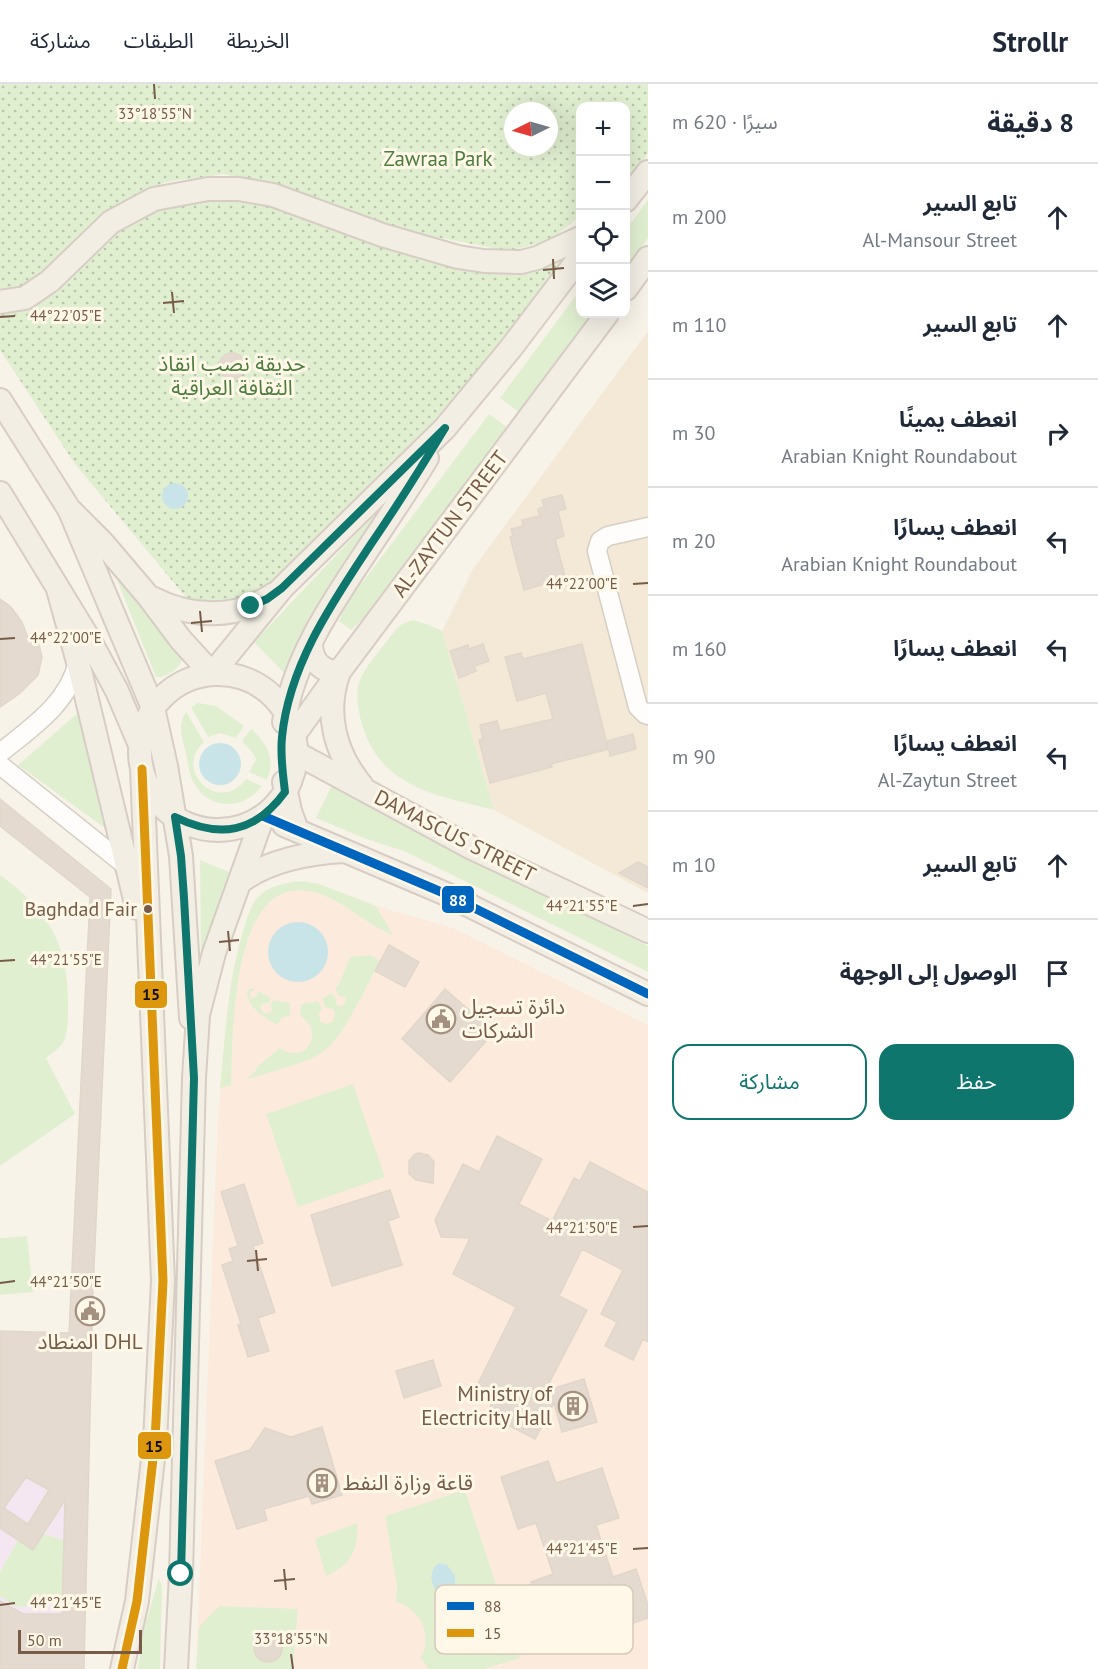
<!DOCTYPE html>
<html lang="ar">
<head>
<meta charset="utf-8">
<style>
	body { margin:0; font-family:"PT Sans","Noto Sans Arabic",sans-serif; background:#f6f6f7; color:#1f2937; direction:rtl }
	.controls { position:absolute; right:18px; top:18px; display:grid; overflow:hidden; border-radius:12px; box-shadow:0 6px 24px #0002 }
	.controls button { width:54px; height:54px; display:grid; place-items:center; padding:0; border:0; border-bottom:2px solid #e0e1e3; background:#fff; color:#1f2937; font:30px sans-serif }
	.compass { position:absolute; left:504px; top:18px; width:54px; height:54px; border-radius:50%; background:#fff; box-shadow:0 6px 24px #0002; rotate:265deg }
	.scale { position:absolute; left:18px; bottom:15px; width:124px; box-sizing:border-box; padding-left:6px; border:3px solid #775b47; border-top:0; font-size:16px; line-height:21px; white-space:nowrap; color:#775b47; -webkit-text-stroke:4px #fff8e9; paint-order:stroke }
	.stop { position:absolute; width:18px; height:18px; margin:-14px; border:4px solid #0f766e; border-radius:50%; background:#fff }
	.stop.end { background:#0f766e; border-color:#fff; box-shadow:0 2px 6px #0008 }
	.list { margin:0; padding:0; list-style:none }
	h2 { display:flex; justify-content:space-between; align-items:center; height:78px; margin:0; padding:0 24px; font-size:26px }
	h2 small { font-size:20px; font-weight:400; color:#747a83 }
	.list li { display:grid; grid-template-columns:39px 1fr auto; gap:18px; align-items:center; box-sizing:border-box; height:108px; padding:0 24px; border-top:2px solid #e0e1e3 }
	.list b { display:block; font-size:22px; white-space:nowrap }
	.list p { margin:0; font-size:20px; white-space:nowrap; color:#747a83 }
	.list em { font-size:20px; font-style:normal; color:#747a83 }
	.actions { display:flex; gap:12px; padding:18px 24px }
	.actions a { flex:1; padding:14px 0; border:2px solid #0f766e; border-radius:18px; text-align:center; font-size:21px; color:#0f766e }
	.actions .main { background:#0f766e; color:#fff }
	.icon { flex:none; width:33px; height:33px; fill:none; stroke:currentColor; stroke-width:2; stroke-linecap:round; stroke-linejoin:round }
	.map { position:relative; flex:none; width:648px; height:1585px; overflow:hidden; direction:ltr }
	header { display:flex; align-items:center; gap:36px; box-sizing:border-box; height:84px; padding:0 30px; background:#fff; border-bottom:2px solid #e0e1e3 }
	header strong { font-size:28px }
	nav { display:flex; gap:33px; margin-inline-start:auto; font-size:21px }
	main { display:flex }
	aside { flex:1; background:#fff }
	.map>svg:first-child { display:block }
	.residential { fill:#f4e9d7 }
	.commercial { fill:#fcebdd }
	.education { fill:#f5e7f2 }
	.green { fill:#e1efd1 }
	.park { fill:url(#park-dots); fill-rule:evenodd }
	.water { fill:#c9e4e8 }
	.building { fill:#e4dacf; stroke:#e1d6ca; stroke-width:1.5; fill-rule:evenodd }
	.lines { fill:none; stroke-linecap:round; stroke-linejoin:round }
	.minor-casing { stroke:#d6cfc5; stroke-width:21 }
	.major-casing { stroke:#d7cdc4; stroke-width:26 }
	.minor { stroke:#fefdfc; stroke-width:18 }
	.major { stroke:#f2eee4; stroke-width:22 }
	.bus-1-casing { stroke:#fff8e9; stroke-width:14 }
	.bus-2-casing { stroke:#fff8e9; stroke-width:14 }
	.bus-1 { stroke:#0065bd; stroke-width:9 }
	.bus-2 { stroke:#dd970e; stroke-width:9 }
	.route { stroke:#0f766e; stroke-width:8 }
	.ticks { fill:none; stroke:#775b47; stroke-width:2 }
	.bus-dot { fill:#775b47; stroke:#fff8e9; stroke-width:2 }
	.labels { text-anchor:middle; stroke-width:6; stroke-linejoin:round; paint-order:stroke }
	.bus-label { font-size:20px; fill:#775b47; stroke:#fff8e9; text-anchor:end }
	.park-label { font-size:21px; fill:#4c7d3e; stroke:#fff8e9 }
	.street-label { font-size:21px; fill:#775b47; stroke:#fff8e9 }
	.poi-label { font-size:21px; fill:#775b47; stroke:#fff8e9; text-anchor:start }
	.key { fill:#fff8e9; stroke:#d6c9b8; stroke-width:1.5 }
	.key-label { font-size:16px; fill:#775b47 }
	.ticks-label { font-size:15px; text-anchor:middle; fill:#775b47; stroke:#fff8e9; stroke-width:6; stroke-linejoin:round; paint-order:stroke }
	.line-badge { stroke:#fff8e9; stroke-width:2 }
	.badge-label { font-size:16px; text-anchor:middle; font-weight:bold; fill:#fff }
	.pale-badge-label { font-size:16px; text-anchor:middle; font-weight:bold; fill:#111 }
</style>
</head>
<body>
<header>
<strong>Strollr</strong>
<nav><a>الخريطة</a><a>الطبقات</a><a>مشاركة</a></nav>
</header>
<main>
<aside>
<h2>8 دقيقة<small>سيرًا · 620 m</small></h2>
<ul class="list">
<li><svg class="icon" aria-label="ahead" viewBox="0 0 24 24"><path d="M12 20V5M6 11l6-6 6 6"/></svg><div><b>تابع السير</b><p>Al-Mansour Street</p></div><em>200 m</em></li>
<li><svg class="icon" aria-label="ahead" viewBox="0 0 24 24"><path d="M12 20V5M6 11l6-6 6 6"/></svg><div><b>تابع السير</b></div><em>110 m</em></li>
<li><svg class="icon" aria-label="right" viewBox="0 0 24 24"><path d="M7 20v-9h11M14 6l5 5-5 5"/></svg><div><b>انعطف يمينًا</b><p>Arabian Knight Roundabout</p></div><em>30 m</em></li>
<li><svg class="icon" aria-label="left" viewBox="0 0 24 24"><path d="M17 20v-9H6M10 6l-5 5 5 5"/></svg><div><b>انعطف يسارًا</b><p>Arabian Knight Roundabout</p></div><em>20 m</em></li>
<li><svg class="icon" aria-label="left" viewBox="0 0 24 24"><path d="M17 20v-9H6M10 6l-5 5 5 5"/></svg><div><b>انعطف يسارًا</b></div><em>160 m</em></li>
<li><svg class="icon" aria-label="left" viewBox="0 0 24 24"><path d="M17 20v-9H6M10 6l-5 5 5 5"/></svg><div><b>انعطف يسارًا</b><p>Al-Zaytun Street</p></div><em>90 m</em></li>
<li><svg class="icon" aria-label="ahead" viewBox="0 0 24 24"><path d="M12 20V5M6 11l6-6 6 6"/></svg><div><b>تابع السير</b></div><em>10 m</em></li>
<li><svg class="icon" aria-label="arrive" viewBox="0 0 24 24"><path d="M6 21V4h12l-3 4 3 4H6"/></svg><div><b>الوصول إلى الوجهة</b></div></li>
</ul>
<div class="actions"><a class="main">حفظ</a><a>مشاركة</a></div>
</aside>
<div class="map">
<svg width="648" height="1585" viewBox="0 0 648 1585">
	<defs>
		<pattern id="park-dots" width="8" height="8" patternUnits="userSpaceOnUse" patternTransform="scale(1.5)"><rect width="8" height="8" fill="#e1efd1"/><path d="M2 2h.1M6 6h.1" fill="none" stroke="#bbc5ab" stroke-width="1.8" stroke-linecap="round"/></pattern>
	</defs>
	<rect width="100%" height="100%" fill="#f8f3e8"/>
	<path class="residential" d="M 648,247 L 648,809 L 494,726 L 442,547 L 473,485 Z"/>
	<path class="commercial" d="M 300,797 L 319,800 L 376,822 L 453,844 L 648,941 L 648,1585 L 196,1585 L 218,1032 L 231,898 L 238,864 L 247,835 L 255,816 L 266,807 L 280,801 Z"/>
	<path class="education" d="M 0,1377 L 65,1415 L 60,1585 L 0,1585 Z"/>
	<path class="green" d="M 648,116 L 648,154 L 626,184 L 626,146 Z
		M 580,206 L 580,230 L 592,230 L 519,328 L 500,314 Z
		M 489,330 L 508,344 L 369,529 L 351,546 L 339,537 L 347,519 Z
		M 376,429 L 381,432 L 352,470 L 323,514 L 313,531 L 287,592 L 254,558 Z
		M 115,491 L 182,575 C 180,585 166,594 156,593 Z
		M 413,536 L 429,541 L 442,547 L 494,726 C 436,711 379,704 361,637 C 358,625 355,608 360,596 C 366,581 387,558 397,544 L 402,540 Z
		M 198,619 L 216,622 L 244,642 L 236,654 L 220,649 L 208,653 L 191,623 Z
		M 79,628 L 105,744 L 18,681 Z
		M 186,628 L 204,658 C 172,687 220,731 246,695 L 262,702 C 245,725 210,727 195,701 C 189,692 188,679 186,669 C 182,654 177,641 186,628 Z
		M 251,645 C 267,659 276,675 267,696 L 249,688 L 256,676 C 254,667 247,664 242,657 Z
		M 333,699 L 397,738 L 648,862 L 648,888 L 404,767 L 369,756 L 316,734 Z
		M 200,776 L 229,788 L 201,875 L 201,874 Z
		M 0,791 C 49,826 69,862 68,923 C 68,933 68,950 63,959 C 59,965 50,970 46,974 L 75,1030 L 0,1082 Z
		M 300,797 L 319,800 L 376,822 L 393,851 C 364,840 343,815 313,808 C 230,787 233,952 231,1001 L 220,1004 C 225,951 228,898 243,848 C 246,838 249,826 255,817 C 264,803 284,799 300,797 Z
		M 371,871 L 380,877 C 367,900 345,952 324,967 C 307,980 268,988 246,996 L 256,986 L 258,982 L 280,964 C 304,982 327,949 300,932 L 301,920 L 318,917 L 322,925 L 319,929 L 320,937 L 327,940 L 332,938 L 335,930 L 333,925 L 325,923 L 322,915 L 331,909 L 336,914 L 336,920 L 339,922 L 345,920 L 345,913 L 339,912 L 335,905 L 340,898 L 350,873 Z
		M 252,904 L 255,906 L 250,908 L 250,914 L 256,913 L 258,907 L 271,914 L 269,919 L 262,920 L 260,923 L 264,930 L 272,928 L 271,920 L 273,916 L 290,919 L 290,931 L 282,934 L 277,941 C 264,933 247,924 247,907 Z
		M 353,1000 L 385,1093 L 298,1123 L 266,1030 Z
		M 27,1152 L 33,1208 L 0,1211 L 0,1154 Z
		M 465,1406 L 520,1574 L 484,1585 L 429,1585 L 420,1574 C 434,1552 420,1524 396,1518 L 397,1502 L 385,1432 Z
		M 357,1439 C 360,1465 350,1482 326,1492 L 315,1455 Z
		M 43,1450 L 64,1456 L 62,1513 L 21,1523 L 14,1522 L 0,1512 L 0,1488 L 18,1456 Z
		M 159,1494 L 162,1503 L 160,1585 L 138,1585 L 143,1548 Z
		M 219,1522 L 298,1525 L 293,1585 L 196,1585 L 199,1543 Z"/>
	<path class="park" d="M 0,0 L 648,0 L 648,69 L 626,100 L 626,22 L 580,22 L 580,132 L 558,150 L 540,159 L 509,167 L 420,150 L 276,104 L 224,90 L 166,98 L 121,119 L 26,205 L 0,207 ZM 513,27 L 549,27 L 549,63 L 513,63 Z
		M 210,114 L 257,116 L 422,171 L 572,169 L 565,183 L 454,316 L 372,405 L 259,509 L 235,520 L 189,517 L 75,380 L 0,266 L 0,226 L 37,220 L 57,209 L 65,197 L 127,141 L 162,125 Z"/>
	<path class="water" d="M162 412a13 13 0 1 1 26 0a13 13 0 1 1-26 0Z
		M199 680a21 21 0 1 1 42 0a21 21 0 1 1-42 0Z
		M268 868a30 30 0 1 1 60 0a30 30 0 1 1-60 0Z
		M 439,1479 L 447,1481 L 455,1491 L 455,1506 L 449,1513 L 438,1509 C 430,1500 428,1487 439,1479 Z"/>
	<path class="building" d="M219 282a13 13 0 1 1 26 0a13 13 0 1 1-26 0Z
		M 562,411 L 566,425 L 558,427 L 564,452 L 555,455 L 565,492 L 545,497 L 545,500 L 524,506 L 510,453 L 513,452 L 511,445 L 523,442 L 522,436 L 540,432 L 538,425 L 544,423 L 542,416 Z
		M 0,515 L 11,523 L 22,538 L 28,554 L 34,552 L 38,557 L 42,573 L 38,591 L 19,610 L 0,623 Z
		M 483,560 L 489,577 L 474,582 L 476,587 L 459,594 L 450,567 L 468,561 L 469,565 Z
		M 582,560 L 608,664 L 607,657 L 633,650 L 636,665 L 610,672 L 609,665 L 551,680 L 552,683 L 490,699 L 479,656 L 483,655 L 480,641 L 497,637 L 500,647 L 553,635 L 546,609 L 517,617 L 505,573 L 521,569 L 523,575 Z
		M 0,715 L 111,805 L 93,1205 L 84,1585 L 0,1585 L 0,1517 L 23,1530 L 62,1530 L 65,1416 L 33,1466 L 0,1444 L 0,1247 L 69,1249 L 90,813 L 0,742 ZM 26,1393 L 49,1406 L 28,1440 L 4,1424 Z
		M 638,778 L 648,783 L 648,804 L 619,789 Z
		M 389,861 L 419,878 L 405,903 L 375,887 Z
		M 445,905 L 494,948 L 450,998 L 402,955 Z
		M 497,1052 L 542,1075 L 519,1120 L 552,1137 L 574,1094 L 580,1097 L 590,1078 L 648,1108 L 648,1258 L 643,1255 L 633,1276 L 605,1262 L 617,1238 L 601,1230 L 623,1186 L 582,1165 L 559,1212 L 587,1226 L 545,1307 L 584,1295 L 597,1338 L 562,1348 L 554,1319 L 535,1355 L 486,1330 L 495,1313 L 476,1304 L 516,1223 L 453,1190 L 470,1154 L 441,1153 L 435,1136 L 463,1080 L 479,1088 Z
		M 419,1069 L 428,1071 L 434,1078 L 433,1099 L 416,1096 L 409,1090 L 409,1077 L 415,1070 Z
		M 244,1100 L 263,1159 L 253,1162 L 275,1228 L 258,1234 L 269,1267 L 248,1273 L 238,1241 L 241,1240 L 222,1181 L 233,1177 L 229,1165 L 238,1162 L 221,1108 Z
		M 390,1106 L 399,1133 L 388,1137 L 402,1181 L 332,1202 L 311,1131 Z
		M 433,1276 L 441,1302 L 404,1314 L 396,1287 Z
		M 322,1343 L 342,1411 L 312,1420 L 309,1412 L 264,1425 L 267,1436 L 237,1445 L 215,1377 L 250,1366 L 265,1344 L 291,1353 Z
		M 548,1377 L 556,1399 L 602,1384 L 619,1434 L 596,1441 L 613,1493 L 636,1485 L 648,1521 L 648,1534 L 597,1551 L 591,1533 L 547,1547 L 531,1498 L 553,1490 L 536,1439 L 518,1445 L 501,1393 Z
		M254 1564a14 14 0 1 1 28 0a14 14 0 1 1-28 0Z"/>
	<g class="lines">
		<g class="minor-casing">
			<path id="minor" d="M 648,443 L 608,452 L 600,457 L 597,467 L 638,623 L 645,630 L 648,631
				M 0,669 C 32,643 68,620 78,578
				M 0,681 L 129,784"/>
		</g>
		<g class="major-casing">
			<path id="major" d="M 626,116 L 648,88
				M 626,205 L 648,174
				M 0,218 L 25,214 L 50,197 L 111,138 L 154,115 L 208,105 L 239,105 L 273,111 L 382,151 L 458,173 L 484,177 L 521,178 L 537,174 L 580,154
				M 0,316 L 69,425 L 103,459 L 148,512 L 181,556 L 212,590
				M 0,409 L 89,555 L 117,607 L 140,661
				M 69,425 L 153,624 L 166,682 L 181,772 L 191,934
				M 58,505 L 78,578 L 137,824
				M 152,514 C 191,534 236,536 274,510
				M 311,559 C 311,577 321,588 339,588 C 324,629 335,669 362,702
				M 212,590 L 282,504 L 445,344 L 511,264 L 580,173
				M140 668a78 78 0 1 1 156 0a78 78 0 1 1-156 0Z
				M 284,638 C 294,573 334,516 370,462 C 389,433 409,404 427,374
				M 294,651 L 339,588 L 607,230
				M 296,669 L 472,764 L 648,847
				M 284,698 L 290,727 L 297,746
				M 284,741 L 446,810 L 648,910
				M 240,798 C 269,776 309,769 344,767
				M 122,1585 L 137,1517 L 155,1357 L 163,1197 L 142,685
				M 176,1585 L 181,1490 L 194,994 L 198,931 L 214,869 L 263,732"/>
		</g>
		<use href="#minor" class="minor"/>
		<use href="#major" class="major"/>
		<g class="bus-1-casing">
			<path id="bus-1" d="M 263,732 L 446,810 L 648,910"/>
		</g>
		<g class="bus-2-casing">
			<path id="bus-2" d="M 122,1585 L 137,1517 L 155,1357 L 163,1197 L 142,685"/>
		</g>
		<use href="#bus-1" class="bus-1"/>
		<use href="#bus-2" class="bus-2"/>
	</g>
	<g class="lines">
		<path class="route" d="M 181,1490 L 194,994 L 184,814 L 181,772 L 175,733 C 220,755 255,749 285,708 C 283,690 280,672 282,653 C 289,581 332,519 371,460 C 397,422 421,384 445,344 L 282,504 L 267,515 L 251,522"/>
	</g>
	<path class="ticks" d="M 154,0 L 155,15M 553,175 L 554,195M 543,186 L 564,184M 172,208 L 174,229M 163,219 L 184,217M 0,233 L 15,232M 633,500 L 648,499M 200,527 L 202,548M 191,539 L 212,537M 0,555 L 15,554M 633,822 L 648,820M 228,847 L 230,867M 219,858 L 239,856M 0,877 L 15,876M 633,1143 L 648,1142M 256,1166 L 258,1187M 247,1177 L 267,1175M 0,1199 L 15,1197M 633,1465 L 648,1464M 284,1485 L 286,1506M 274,1497 L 295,1495M 0,1521 L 15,1519M 291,1570 L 293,1585"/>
	<defs>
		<g id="civic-ring" transform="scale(1.5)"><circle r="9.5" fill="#fff8e9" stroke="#a4907f" stroke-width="1.5"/><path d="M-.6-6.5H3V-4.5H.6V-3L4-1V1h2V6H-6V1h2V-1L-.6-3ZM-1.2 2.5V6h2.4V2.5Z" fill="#a4907f"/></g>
		<g id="building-ring" transform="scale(1.5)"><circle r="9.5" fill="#fff8e9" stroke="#a4907f" stroke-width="1.5"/><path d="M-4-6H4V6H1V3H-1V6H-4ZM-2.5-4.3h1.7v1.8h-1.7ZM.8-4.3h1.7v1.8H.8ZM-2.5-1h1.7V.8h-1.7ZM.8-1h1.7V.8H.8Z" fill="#a4907f"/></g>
	</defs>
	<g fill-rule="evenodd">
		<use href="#civic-ring" x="441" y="935"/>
		<use href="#civic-ring" x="90" y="1227"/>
		<use href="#building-ring" x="573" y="1322"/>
		<use href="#building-ring" x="322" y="1399"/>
	</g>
	<circle class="bus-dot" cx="148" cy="825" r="5"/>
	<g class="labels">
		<g class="bus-label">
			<text x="137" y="832">Baghdad Fair</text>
		</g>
		<g class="park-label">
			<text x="438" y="82">Zawraa Park</text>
			<text x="232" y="287">حديقة نصب انقاذ<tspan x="232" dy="24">الثقافة العراقية</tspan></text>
		</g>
		<g class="street-label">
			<text transform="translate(450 440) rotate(-53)" y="7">AL-ZAYTUN STREET</text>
			<text transform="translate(455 752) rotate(27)" y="7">DAMASCUS STREET</text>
		</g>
		<g class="poi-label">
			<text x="462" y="930">دائرة تسجيل<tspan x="462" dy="24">الشركات</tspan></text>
			<text x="90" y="1265" text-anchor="middle">المنطاد DHL</text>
			<text x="552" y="1317" text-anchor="end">Ministry of<tspan x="552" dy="24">Electricity Hall</tspan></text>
			<text x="343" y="1406">قاعة وزارة النفط</text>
		</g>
	</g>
	<rect x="435" y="1501" width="198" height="69" rx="9" class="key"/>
	<rect x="447" y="1518" width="27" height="8" fill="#0065bd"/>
	<rect x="447" y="1545" width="27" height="8" fill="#dd970e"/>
	<g class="key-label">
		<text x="484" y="1528">88</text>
		<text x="484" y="1555">15</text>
	</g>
	<g class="ticks-label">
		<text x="155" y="35">33°18'55"N</text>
		<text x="66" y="237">44°22'05"E</text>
		<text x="582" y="505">44°22'00"E</text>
		<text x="66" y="559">44°22'00"E</text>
		<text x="582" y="827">44°21'55"E</text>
		<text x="66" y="881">44°21'55"E</text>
		<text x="582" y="1149">44°21'50"E</text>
		<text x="66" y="1203">44°21'50"E</text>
		<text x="582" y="1470">44°21'45"E</text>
		<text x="66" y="1524">44°21'45"E</text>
		<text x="291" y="1560">33°18'55"N</text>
	</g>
	<g class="line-badge">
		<rect x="441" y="801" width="34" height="29" rx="6" fill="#0065bd"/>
		<rect x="134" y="896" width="34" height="29" rx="6" fill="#dd970e"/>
		<rect x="137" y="1347" width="35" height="29" rx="6" fill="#dd970e"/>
	</g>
	<g class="badge-label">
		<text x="458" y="822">88</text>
	</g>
	<g class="pale-badge-label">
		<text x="151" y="916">15</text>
		<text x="154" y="1368">15</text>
	</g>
</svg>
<div class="controls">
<button>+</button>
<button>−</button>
<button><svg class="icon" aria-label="locate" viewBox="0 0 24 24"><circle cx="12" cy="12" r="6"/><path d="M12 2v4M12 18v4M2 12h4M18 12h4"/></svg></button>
<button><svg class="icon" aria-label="layers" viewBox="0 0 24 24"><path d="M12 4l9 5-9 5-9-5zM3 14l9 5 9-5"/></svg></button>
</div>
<svg class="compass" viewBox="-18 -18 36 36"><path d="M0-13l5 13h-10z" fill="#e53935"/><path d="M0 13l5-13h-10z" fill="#747a83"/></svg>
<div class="scale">50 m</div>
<div class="stop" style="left:181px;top:1490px"></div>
<div class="stop end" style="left:251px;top:522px"></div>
</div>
</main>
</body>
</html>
